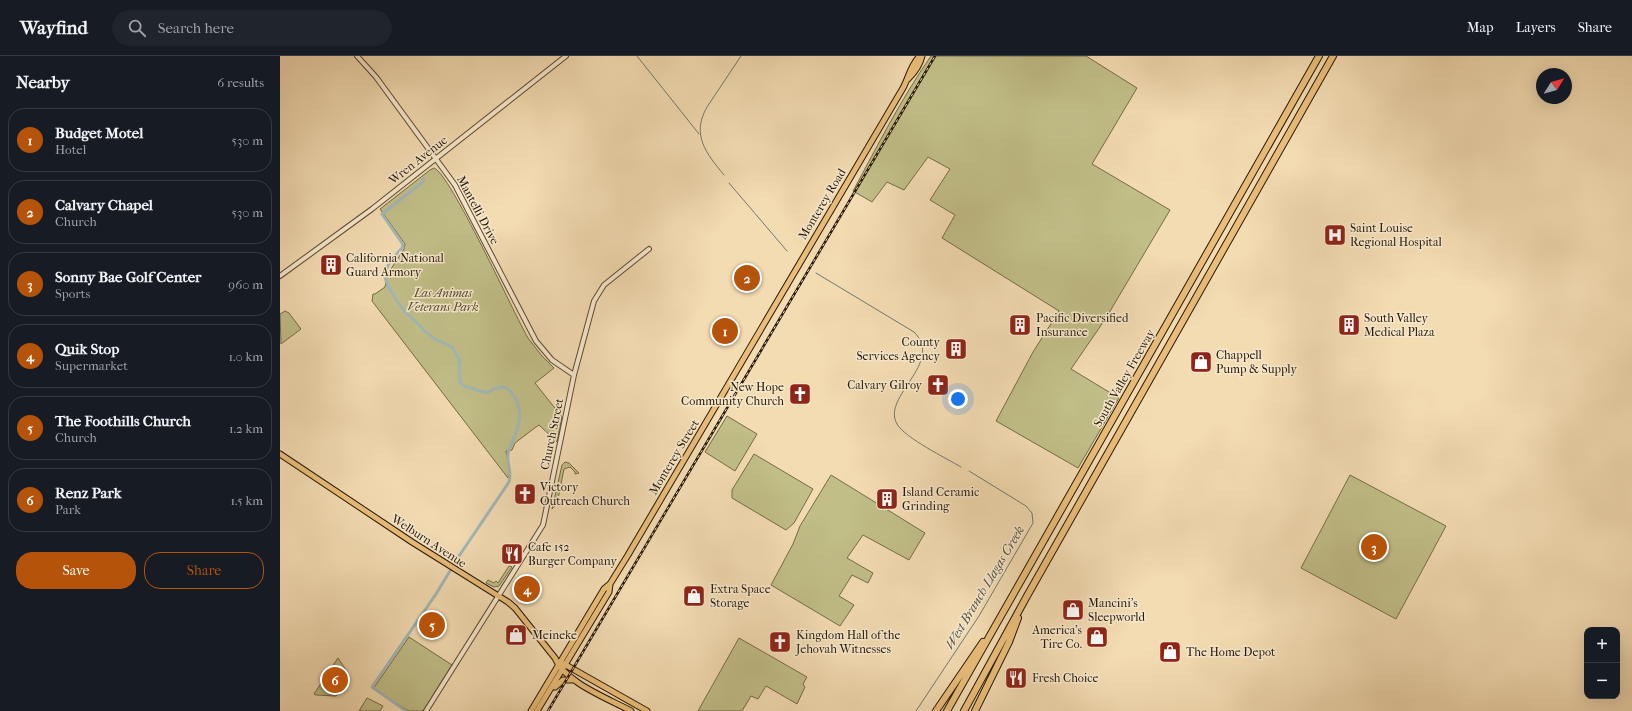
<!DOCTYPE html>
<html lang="en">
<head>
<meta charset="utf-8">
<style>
	body { margin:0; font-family:"IM FELL French Canon",serif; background:#20242c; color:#f1f3f6 }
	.controls { position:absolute; right:12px; bottom:12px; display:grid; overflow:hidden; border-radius:8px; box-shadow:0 4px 16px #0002 }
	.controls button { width:36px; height:36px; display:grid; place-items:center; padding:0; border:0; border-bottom:1px solid #363941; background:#171b24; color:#f1f3f6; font:20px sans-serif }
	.compass { position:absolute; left:1256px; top:12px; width:36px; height:36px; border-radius:50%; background:#171b24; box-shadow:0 4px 16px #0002; rotate:53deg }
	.you { position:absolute; left:678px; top:343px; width:14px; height:14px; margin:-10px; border:3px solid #fff; border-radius:50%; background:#1a73e8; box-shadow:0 0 0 6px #1a73e833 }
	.badge { display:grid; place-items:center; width:26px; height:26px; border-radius:50%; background:#b45309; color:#fff; font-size:13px; font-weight:700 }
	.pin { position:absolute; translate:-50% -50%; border:2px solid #fff; box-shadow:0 1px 4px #0006 }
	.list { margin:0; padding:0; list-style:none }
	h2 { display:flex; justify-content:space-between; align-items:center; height:52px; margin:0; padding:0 16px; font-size:17px }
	h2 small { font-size:13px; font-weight:400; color:#9ea1a6 }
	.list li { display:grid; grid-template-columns:26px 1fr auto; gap:12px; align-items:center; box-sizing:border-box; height:64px; margin:0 8px 8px; padding:0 8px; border:1px solid #363941; border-radius:16px }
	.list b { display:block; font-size:15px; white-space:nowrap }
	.list p { margin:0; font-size:13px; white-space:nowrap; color:#9ea1a6 }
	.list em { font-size:13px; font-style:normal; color:#9ea1a6 }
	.actions { display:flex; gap:8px; padding:12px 16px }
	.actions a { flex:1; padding:9px 0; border:1px solid #b45309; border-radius:16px; text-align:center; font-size:14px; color:#b45309 }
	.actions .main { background:#b45309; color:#fff }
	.icon { flex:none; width:22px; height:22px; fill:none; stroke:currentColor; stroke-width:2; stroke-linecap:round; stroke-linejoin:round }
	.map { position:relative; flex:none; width:1352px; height:655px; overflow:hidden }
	header { display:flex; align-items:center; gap:24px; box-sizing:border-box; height:56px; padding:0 20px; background:#171b24; border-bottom:1px solid #363941 }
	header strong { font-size:19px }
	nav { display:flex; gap:22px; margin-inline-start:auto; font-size:14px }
	.search { width:280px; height:36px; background:#20242c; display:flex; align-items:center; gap:10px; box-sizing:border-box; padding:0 14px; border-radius:22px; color:#9ea1a6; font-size:15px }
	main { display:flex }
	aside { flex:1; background:#171b24 }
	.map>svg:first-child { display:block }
	.green { fill:#c1be88; stroke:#746b47 }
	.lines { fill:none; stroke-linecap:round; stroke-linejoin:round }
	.stream { stroke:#707870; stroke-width:1 }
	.canal { stroke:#a1b8b7; stroke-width:3 }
	.minor-casing { stroke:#5a4931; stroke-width:6 }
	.major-casing { stroke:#271806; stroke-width:7 }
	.highway-casing { stroke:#271806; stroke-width:8 }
	.minor { stroke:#f7e8cd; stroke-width:4 }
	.major { stroke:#eabe79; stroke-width:5 }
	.highway { stroke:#eabe79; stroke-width:6 }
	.rail-casing { stroke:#271806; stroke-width:2.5 }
	.rail { stroke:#f7e8cd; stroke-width:1; stroke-dasharray:3; stroke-linecap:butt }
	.labels { text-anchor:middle; stroke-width:3; stroke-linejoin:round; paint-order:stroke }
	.street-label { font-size:12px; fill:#271806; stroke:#f7e8cd }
	.poi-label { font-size:12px; fill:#271806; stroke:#f7e8cd; text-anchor:start }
	.park-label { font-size:12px; font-style:italic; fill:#554a2d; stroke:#f7e8cd }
	.water-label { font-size:13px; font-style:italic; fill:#525044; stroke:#f7e8cd }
</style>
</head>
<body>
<header>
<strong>Wayfind</strong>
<div class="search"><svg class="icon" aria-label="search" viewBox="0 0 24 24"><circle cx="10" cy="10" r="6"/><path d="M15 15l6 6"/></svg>Search here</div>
<nav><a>Map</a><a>Layers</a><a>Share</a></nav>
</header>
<main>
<aside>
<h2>Nearby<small>6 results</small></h2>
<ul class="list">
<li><span class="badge">1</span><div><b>Budget Motel</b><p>Hotel</p></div><em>530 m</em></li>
<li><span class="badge">2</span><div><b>Calvary Chapel</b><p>Church</p></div><em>530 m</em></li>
<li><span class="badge">3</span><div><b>Sonny Bae Golf Center</b><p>Sports</p></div><em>960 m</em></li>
<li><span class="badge">4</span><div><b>Quik Stop</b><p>Supermarket</p></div><em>1.0 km</em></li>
<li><span class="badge">5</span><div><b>The Foothills Church</b><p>Church</p></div><em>1.2 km</em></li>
<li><span class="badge">6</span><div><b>Renz Park</b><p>Park</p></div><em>1.5 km</em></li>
</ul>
<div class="actions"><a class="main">Save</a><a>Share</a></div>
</aside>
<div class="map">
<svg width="1352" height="655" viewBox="0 0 1352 655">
	<rect width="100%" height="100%" fill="#f3dbb2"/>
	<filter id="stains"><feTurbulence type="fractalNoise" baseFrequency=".005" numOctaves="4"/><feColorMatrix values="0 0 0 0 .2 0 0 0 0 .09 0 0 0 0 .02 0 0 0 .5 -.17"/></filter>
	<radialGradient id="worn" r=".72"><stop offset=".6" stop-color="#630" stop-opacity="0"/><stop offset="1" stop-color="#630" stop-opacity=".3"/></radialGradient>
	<path class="green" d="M 651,0 L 806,0 L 857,32 L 812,108 L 890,154 L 826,262 L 791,313 L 839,342 L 798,412 L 716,365 L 753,296 L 779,255 L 662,182 L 675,159 L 650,144 L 670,113 L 648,101 L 624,134 L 607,126 L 592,146 L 573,135 C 598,89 621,43 651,0 Z
		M 154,112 C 170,117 234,258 248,282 L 262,300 L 274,312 L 255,327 L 282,361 L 277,386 L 259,369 L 256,371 L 235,387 L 232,394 L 226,395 L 230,417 L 228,422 L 92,245 L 93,238 L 95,238 L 105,231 L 107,219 L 124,193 L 125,188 L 100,153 L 150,114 Z
		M 5,255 L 9,257 L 21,273 L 1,288 L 0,258 Z
		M 447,360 L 477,378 L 455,415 L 425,396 Z
		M 474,398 L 533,433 L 514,467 L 506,474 L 452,442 L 452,434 Z
		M 285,406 L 289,407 L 299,417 L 295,418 L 295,416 L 290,411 L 284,413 L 277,448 L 272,453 L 282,409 Z
		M 551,419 L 645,477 L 629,504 L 583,479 L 567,502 L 593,517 L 588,527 L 572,519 L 559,540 L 574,549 L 560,570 L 491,529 L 513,488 L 520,470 Z
		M 1070,419 L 1166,470 L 1116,563 L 1021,512 Z
		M 229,510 L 232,511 L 219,530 L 214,531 L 206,527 L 208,524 L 214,527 L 216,525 L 218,527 Z
		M 129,581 L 172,609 L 143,655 L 129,655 L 93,633 Z
		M 459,582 L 527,621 L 523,628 L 525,631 L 517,648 L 486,630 L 478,643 L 471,640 L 462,655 L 418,655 Z
		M 58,602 L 68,617 L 64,630 L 56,640 L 36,639 L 34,638 Z
		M 87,642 L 103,650 L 100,655 L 79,655 Z"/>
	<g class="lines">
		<path class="stream" d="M 357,0 L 419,78
			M 444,119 C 426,97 411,79 427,51 L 461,0
			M 449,127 L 507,195
			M 536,217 L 634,276 C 665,307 601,340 617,368 C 625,382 666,402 681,411
			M 636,655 L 699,560 L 753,467 L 752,457 L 746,450 L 689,415"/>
		<path class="canal" d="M 127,258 C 121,250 103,228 105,217 C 107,208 117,197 123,191 L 122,187 L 102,158 L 144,125 L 143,123
			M 129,259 L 147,277 L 157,284 L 172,291 L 179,303 L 180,326 L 184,330 L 207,337 C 216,332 224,327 231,336 C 244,351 240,368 233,385 C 231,390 228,394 228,399 C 227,410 232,415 229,426 L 175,506
			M 126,655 L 92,631 L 156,538 L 170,515"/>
		<g class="minor-casing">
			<path id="minor" d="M 77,0 L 96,21 L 175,129 L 256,285 L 272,304 L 294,319
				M 0,220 L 92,153 L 286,0
				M 146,655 L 263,469 L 294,319 L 314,245 L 324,229 L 369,193"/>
		</g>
		<g class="major-casing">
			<path id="major" d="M 628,23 C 635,16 640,9 642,0
				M 0,398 L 132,486 L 228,546 L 235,552 L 275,602 C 284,626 329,643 351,655
				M 284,608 L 367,655
				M 275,631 L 283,624 L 293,624
				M 251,655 L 324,533 L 330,528 L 348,499 L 623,32 C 629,21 631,8 640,0
				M 257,655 L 329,536 L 330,528"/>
		</g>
		<g class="highway-casing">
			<path id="highway" d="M 656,655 L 703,586
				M 667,655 L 1039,0
				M 684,655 L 747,540 L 1053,0
				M 695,655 L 729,586 L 738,562"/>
		</g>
		<use href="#minor" class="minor"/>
		<use href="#major" class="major"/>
		<use href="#highway" class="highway"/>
		<g class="rail-casing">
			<path id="rail" d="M 268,655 L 655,0"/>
		</g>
		<use href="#rail" class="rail"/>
	</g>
	<defs>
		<g id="hospital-square" transform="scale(1.15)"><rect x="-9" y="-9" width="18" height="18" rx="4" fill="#8f2418" stroke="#f7e8cd"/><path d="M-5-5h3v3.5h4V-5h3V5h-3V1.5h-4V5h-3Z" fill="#fff"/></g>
		<g id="building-square" transform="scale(1.15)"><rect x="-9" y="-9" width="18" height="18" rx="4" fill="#8f2418" stroke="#f7e8cd"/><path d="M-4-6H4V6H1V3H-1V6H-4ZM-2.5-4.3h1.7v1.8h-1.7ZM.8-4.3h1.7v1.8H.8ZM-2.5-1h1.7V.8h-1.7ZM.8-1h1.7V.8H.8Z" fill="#fff"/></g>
		<g id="shop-square" transform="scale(1.15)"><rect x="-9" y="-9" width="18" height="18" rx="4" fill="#8f2418" stroke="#f7e8cd"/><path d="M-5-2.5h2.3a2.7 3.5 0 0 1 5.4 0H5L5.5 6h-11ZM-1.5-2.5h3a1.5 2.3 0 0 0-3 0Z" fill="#fff"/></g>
		<g id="church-square" transform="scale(1.15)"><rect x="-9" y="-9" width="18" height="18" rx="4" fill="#8f2418" stroke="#f7e8cd"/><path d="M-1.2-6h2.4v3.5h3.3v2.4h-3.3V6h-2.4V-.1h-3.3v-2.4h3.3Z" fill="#fff"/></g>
		<g id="restaurant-square" transform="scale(1.15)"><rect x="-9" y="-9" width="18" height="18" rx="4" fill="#8f2418" stroke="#f7e8cd"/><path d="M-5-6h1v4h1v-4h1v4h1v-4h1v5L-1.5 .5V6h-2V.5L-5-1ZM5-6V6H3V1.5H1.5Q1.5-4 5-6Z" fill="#fff"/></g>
	</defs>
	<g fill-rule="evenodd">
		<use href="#hospital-square" x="1055" y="179"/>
		<use href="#building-square" x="51" y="209"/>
		<use href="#building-square" x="740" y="269"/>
		<use href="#building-square" x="1069" y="269"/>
		<use href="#building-square" x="676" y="293"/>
		<use href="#shop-square" x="921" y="306"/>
		<use href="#church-square" x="658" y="329"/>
		<use href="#church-square" x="520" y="338"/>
		<use href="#church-square" x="245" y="438"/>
		<use href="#building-square" x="607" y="443"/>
		<use href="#restaurant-square" x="232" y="498"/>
		<use href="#shop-square" x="414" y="540"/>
		<use href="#shop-square" x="793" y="554"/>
		<use href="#shop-square" x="236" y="579"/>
		<use href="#shop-square" x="817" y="581"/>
		<use href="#church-square" x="500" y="586"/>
		<use href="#shop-square" x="890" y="596"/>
		<use href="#restaurant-square" x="736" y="622"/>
	</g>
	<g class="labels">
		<g class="street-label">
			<text transform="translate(138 104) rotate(-38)" y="4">Wren Avenue</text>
			<text transform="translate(542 148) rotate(-59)" y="4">Monterey Road</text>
			<text transform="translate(198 154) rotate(62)" y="4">Mantelli Drive</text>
			<text transform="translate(844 322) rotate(-60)" y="4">South Valley Freeway</text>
			<text transform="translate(272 378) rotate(-78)" y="4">Church Street</text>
			<text transform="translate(394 401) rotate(-59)" y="4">Monterey Street</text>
			<text transform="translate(149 485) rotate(33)" y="4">Welburn Avenue</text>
		</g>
		<g class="poi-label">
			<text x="1070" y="176">Saint Louise<tspan x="1070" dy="14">Regional Hospital</tspan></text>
			<text x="66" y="206">California National<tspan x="66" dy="14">Guard Armory</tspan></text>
			<text x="756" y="266">Pacific Diversified<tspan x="756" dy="14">Insurance</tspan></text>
			<text x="1084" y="266">South Valley<tspan x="1084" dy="14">Medical Plaza</tspan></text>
			<text x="660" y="290" text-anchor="end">County<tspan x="660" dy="14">Services Agency</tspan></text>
			<text x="936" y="303">Chappell<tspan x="936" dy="14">Pump &amp; Supply</tspan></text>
			<text x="642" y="333" text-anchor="end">Calvary Gilroy</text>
			<text x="504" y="335" text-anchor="end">New Hope<tspan x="504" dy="14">Community Church</tspan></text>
			<text x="260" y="435">Victory<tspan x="260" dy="14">Outreach Church</tspan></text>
			<text x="622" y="440">Island Ceramic<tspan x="622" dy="14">Grinding</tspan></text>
			<text x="248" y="495">Cafe 152<tspan x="248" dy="14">Burger Company</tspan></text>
			<text x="430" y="537">Extra Space<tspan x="430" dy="14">Storage</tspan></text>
			<text x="808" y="551">Mancini's<tspan x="808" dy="14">Sleepworld</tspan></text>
			<text x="802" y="578" text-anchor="end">America's<tspan x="802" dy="14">Tire Co.</tspan></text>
			<text x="252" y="583">Meineke</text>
			<text x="516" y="583">Kingdom Hall of the<tspan x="516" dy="14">Jehovah Witnesses</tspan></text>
			<text x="906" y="600">The Home Depot</text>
			<text x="752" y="626">Fresh Choice</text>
		</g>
		<g class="park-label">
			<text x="163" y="241">Las Animas<tspan x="163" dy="14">Veterans Park</tspan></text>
		</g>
		<g class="water-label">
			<text transform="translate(704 531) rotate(-59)" y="5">West Branch Llagas Creek</text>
		</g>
	</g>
	<rect width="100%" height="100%" filter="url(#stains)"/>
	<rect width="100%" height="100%" fill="url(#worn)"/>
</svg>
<div class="controls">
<button>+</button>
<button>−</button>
</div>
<svg class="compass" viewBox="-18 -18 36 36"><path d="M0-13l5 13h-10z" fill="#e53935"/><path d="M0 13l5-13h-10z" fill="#9ea1a6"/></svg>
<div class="you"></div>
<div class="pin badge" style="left:445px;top:275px">1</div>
<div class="pin badge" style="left:467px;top:222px">2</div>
<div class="pin badge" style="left:1094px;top:491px">3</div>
<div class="pin badge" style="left:247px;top:533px">4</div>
<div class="pin badge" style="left:152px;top:569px">5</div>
<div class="pin badge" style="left:55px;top:624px">6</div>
</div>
</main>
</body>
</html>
